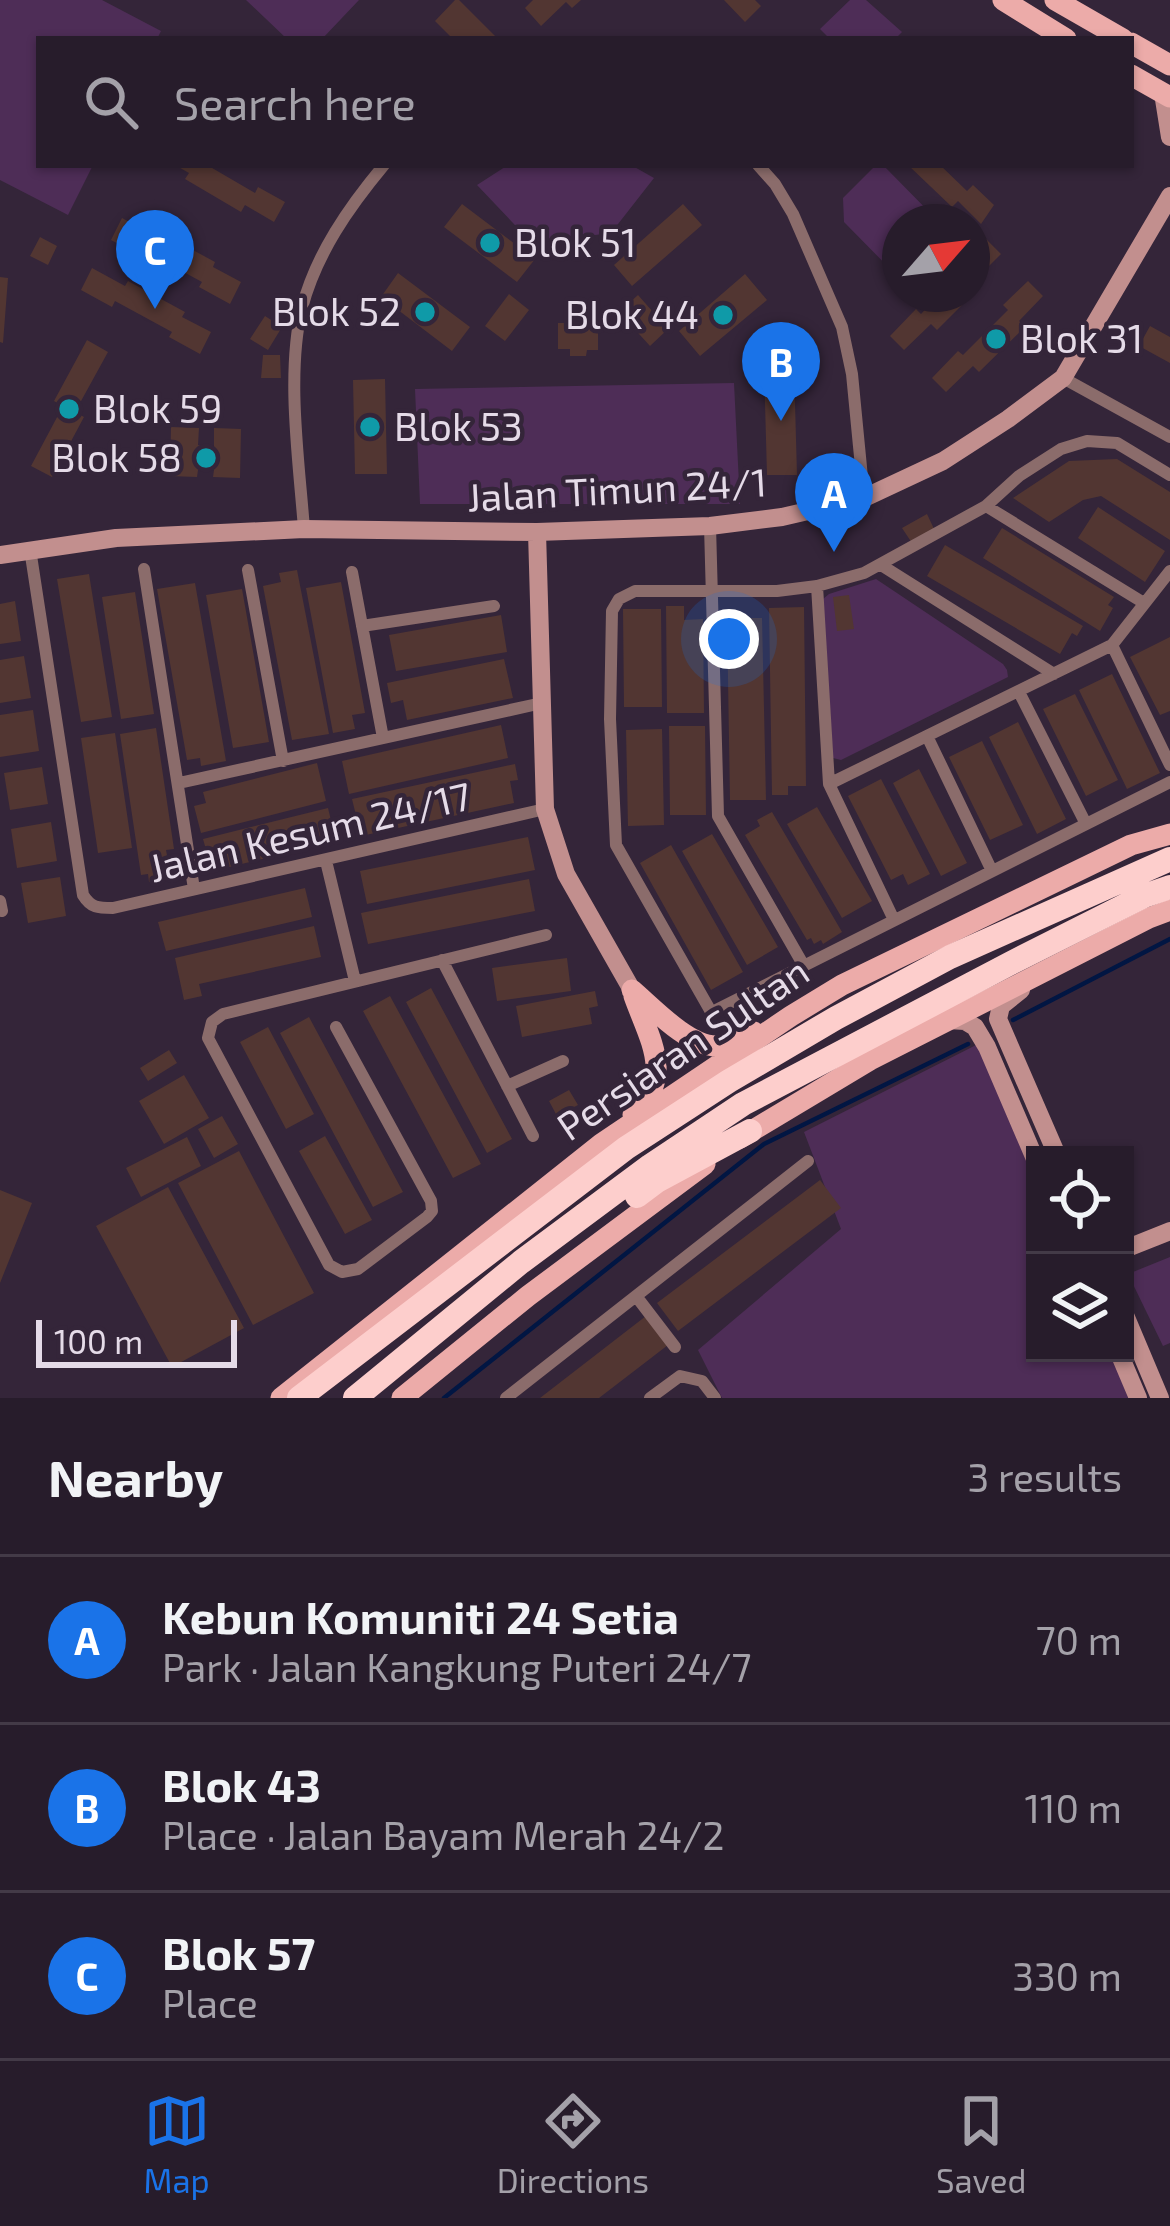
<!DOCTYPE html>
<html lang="en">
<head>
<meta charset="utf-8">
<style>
	body { margin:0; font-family:"Exo 2",sans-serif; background:#2f2533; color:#f1f3f6 }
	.controls { position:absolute; right:36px; bottom:36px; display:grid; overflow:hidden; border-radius:0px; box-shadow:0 3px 9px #0004 }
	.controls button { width:108px; height:108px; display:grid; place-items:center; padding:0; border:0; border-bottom:3px solid #433a47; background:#271c2b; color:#f1f3f6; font:60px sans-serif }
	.compass { position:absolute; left:882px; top:204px; width:108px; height:108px; border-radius:50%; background:#271c2b; box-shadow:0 3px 9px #0004; rotate:62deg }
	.scale { position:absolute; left:36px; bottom:30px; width:201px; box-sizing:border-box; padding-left:12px; border:6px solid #e5dbe8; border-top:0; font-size:33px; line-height:42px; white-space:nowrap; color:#e5dbe8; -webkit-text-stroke:9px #342539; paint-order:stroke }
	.you { position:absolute; left:729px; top:639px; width:42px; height:42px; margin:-30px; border:9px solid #fff; border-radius:50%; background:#1a73e8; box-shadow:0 0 0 18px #1a73e833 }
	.badge { display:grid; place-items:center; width:78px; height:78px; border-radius:50%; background:#1a73e8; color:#fff; font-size:39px; font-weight:700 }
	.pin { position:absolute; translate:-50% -99px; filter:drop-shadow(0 3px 6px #0008) }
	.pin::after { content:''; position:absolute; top:63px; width:42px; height:36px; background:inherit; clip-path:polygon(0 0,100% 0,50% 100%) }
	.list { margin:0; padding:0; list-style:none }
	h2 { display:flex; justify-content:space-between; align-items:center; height:156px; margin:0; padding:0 48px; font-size:51px }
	h2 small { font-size:39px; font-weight:400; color:#a4a1a9 }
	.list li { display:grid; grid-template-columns:78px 1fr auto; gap:36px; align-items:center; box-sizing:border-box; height:168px; padding:0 48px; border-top:3px solid #433a47 }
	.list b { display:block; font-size:45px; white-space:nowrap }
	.list p { margin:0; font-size:39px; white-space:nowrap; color:#a4a1a9 }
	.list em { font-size:39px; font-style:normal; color:#a4a1a9 }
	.icon { flex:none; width:66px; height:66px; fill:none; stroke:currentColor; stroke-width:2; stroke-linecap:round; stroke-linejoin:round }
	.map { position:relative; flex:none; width:1170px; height:1398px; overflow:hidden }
	.search { position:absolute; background:#271c2b; box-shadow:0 3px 9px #0004; left:36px; right:36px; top:36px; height:132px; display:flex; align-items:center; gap:30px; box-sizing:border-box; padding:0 42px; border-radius:0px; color:#a4a1a9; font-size:45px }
	.sheet { height:660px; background:#271c2b }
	nav { display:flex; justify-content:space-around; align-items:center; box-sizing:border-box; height:168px; border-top:3px solid #433a47; background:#271c2b; font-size:33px; color:#a4a1a9 }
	nav a { display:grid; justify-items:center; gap:6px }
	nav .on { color:#1a73e8 }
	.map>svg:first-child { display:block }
	.green { fill:#4e2d57 }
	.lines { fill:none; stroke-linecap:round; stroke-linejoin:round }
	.stream { stroke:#011643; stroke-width:4.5 }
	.building { fill:#523632 }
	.street { stroke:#8b6c6b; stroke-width:12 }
	.secondary { stroke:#c28f8e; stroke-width:18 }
	.primary { stroke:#ecaba9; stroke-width:21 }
	.highway { stroke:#fdcecc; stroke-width:24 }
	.culture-dot { fill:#0f9aa8; stroke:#342539; stroke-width:4.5 }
	.labels { text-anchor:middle; stroke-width:9; stroke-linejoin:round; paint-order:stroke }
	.poi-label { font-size:39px; fill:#e5dbe8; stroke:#342539; text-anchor:start }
	.street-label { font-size:39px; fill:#e5dbe8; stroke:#342539 }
</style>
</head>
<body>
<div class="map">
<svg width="1170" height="1398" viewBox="0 0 1170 1398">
	<rect width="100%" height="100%" fill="#342539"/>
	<path class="green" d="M 0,0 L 102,0 L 161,31 L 157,39 L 39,39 L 39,165 L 93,165 L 68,215 L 0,180 Z
		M 246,0 L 359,0 L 322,39 L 287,39 Z
		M 850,0 L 866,0 L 902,32 L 895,39 L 830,39 L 820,29 Z
		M 508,165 L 631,165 L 654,178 L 611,233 L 532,243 L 477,185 Z
		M 876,165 L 883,165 L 939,222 L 900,222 L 900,279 L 844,222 L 843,198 Z
		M 734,383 L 740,504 L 420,504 L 415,389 Z
		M 876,579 L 1003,664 L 1007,670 L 1008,677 L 841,760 L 833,758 L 823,599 L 829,594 Z
		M 992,1037 L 1036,1155 L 1035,1353 L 1111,1353 L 1128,1398 L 722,1398 L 698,1350 L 841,1229 L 804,1132 Z
		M 1170,1257 L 1170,1343 L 1163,1346 L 1128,1274 Z"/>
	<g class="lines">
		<path class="stream" d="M 1013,1020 L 1170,939
			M 444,1398 L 764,1144 L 968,1044"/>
	</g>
	<path class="building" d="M 455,0 L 459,0 L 498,39 L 453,39 L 435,21 Z
		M 533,0 L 581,0 L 572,8 L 566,2 L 541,26 L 525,8 Z
		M 724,0 L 755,0 L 761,6 L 745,22 Z
		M 175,165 L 207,165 L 255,193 L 258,187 L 285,202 L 274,222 L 245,205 L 241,212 L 185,179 L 189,173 Z
		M 908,165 L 940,165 L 967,191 L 973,185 L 994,205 L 981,224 L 958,201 L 952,207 Z
		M 462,204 L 535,259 L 517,282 L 444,227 Z
		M 683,204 L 702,225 L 632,286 L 614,265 Z
		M 122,218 L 156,236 L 158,231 L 215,262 L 213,267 L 241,282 L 230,304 L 199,287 L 202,282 L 145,251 L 142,257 L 111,240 Z
		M 40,237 L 57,246 L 48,265 L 30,256 Z
		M 986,239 L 1001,254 L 976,279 L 982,285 L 937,330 L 931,324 L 904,350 L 890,336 L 916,309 L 921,314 L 940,294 L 972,294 L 972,253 Z
		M 92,268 L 125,286 L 128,281 L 185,312 L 182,317 L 211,332 L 200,354 L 169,337 L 172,332 L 115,301 L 112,307 L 81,290 Z
		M 398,273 L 470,327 L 452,351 L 381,297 Z
		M 745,274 L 767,300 L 700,356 L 679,331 Z
		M 0,277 L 8,278 L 3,343 L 0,342 Z
		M 1028,281 L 1043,296 L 1019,321 L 1025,327 L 979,372 L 973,366 L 946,392 L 932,378 L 958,351 L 963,355 L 1008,310 L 1003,305 Z
		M 509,294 L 529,310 L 505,341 L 485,326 Z
		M 638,295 L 668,329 L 650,346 L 619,312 Z
		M 265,316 L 282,327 L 268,350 L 250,339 Z
		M 558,323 L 598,323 L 598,350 L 587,350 L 586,356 L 570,356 L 570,349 L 558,349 Z
		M 1150,326 L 1170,337 L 1170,363 L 1139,346 Z
		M 87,340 L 108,352 L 75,412 L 84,417 L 52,477 L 31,466 L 63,406 L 54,401 Z
		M 263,355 L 280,355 L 281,378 L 261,378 Z
		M 764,367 L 794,367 L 797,475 L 767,475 Z
		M 385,379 L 387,474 L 355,474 L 353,380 Z
		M 171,427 L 199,428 L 198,445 L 214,446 L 214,428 L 241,429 L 240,478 L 213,477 L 214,470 L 198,470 L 197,477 L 170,476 Z
		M 1117,459 L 1170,492 L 1170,540 L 1101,496 L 1083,500 L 1049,522 L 1013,498 L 1069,461 Z
		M 1098,507 L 1165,551 L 1145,582 L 1078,538 Z
		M 927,514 L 935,531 L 912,543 L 902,528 Z
		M 1002,528 L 1114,597 L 1108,605 L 1113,608 L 1100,631 L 983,558 Z
		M 945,545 L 1083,626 L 1077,636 L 1072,633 L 1060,654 L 927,576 Z
		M 297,570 L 329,734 L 292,740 L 263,586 L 281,582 L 279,573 Z
		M 89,574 L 112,717 L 81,722 L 57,579 Z
		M 341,582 L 365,713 L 352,715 L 355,729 L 333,733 L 306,588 Z
		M 195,583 L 226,761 L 201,766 L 200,758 L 187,760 L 157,589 Z
		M 242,589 L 269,742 L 233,748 L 206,595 Z
		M 135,592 L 154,714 L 121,719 L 102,597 Z
		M 849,595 L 854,629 L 837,631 L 833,597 Z
		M 15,601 L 21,641 L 0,644 L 0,604 Z
		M 666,606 L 684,606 L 684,620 L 703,619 L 704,713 L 667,713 Z
		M 804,607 L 806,786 L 788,786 L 788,795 L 772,795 L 769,608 Z
		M 623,609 L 661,609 L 662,707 L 624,707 Z
		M 501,615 L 507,652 L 396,671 L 389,635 Z
		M 727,618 L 762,618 L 766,800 L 730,800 Z
		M 1170,637 L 1170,711 L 1160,715 L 1130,657 Z
		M 24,656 L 31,698 L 0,703 L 0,660 Z
		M 504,659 L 513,698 L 407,720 L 403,700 L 391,703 L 387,683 Z
		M 1112,674 L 1160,773 L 1127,789 L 1079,690 Z
		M 1075,694 L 1118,780 L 1086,796 L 1043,709 Z
		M 33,710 L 39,751 L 0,757 L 0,715 Z
		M 1018,722 L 1066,819 L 1037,834 L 989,737 Z
		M 501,725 L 508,758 L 349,794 L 342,761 Z
		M 669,726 L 705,726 L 706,815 L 670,815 Z
		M 156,728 L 174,849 L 166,850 L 170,871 L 158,873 L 160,881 L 149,882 L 148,874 L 141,875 L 120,734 Z
		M 662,729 L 664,825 L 628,826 L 626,730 Z
		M 115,733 L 132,848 L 98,853 L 81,738 Z
		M 982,741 L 1023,825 L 990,840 L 949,757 Z
		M 317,763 L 326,801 L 201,833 L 194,806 L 206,803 L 203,792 Z
		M 515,764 L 518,780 L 510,781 L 514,803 L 361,836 L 352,799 Z
		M 42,767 L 48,804 L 10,810 L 4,773 Z
		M 919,769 L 967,863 L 941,876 L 893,783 Z
		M 881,779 L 930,874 L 908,885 L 903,874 L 891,880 L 848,796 Z
		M 817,807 L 872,901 L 842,918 L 787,824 Z
		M 328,808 L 336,841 L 217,870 L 214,859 L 209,860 L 203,839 Z
		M 772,812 L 842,932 L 823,944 L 821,940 L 814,944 L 811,938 L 807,940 L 745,835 L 760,826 L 757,820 Z
		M 51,822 L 57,861 L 17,868 L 11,829 Z
		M 712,834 L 778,947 L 747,965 L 682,851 Z
		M 528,837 L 535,870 L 367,904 L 360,871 Z
		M 671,845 L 743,972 L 711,990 L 640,863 Z
		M 60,877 L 66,916 L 28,923 L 21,883 Z
		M 529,879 L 535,911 L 368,944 L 361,913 Z
		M 305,888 L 312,917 L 166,951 L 158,922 Z
		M 314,926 L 321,957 L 199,984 L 202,996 L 184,1000 L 175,958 Z
		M 567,958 L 571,991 L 497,1001 L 492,968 Z
		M 431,988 L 512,1139 L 487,1153 L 406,1002 Z
		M 595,991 L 598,1006 L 589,1008 L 592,1024 L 522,1037 L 516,1006 Z
		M 390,996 L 481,1164 L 453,1178 L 363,1011 Z
		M 309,1017 L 403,1192 L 373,1207 L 280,1033 Z
		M 268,1027 L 314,1114 L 286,1129 L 240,1042 Z
		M 169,1050 L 177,1063 L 148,1081 L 140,1068 Z
		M 184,1075 L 209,1118 L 164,1144 L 139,1101 Z
		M 569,1090 L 578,1105 L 557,1116 L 549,1101 Z
		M 222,1116 L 238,1144 L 214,1158 L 198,1129 Z
		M 325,1136 L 372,1220 L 345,1234 L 299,1151 Z
		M 187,1137 L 201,1166 L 141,1197 L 126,1168 Z
		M 239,1151 L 314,1293 L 253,1325 L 178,1183 Z
		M 820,1180 L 841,1208 L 678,1331 L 657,1303 Z
		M 168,1187 L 244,1328 L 172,1367 L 96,1226 Z
		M 0,1190 L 32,1203 L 0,1283 Z
		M 646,1316 L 668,1345 L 599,1398 L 540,1398 Z"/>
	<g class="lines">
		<path class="street" d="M 758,165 L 775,184 L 793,214 L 842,327 L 852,374 L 864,498
			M 1063,378 L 1170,437
			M 1170,475 L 1117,443 L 1087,441 L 1061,449 L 1019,476 L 986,506 L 864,573 L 817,586 L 777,591 L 635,591 L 619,599 L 612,611 L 610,719 L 616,845 L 710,1010 L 714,1011 L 1170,782
			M 986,506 L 1144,603
			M 710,526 L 718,816 L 804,966
			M 304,529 C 299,461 286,374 302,308 C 316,254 349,207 384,165
			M 30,549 L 83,895 C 91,908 98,908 113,908 L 545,809
			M 881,565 L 1054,674
			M 144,569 L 194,889
			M 248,570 L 283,761
			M 352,572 L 383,738
			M 817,586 L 829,784 L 894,920
			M 362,626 L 494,606
			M 1112,645 L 1170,765
			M 1019,692 L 1086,824
			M 927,736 L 992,871
			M 179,783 L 542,703
			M 829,784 L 1112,645 L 1170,571
			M 326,861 L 355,981
			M 0,901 L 2,911
			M 442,960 L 533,1136
			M 336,1027 L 431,1201 L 432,1211 L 427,1217 L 358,1269 L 342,1272 L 329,1265 L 208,1038 L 212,1022 L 223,1014 L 546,935
			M 507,1086 L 563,1061
			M 636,1296 L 675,1347
			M 506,1398 L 808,1161
			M 650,1398 L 680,1376 L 702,1381 L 715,1398"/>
		<path class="secondary" d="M 1163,93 L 1170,137
			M 537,532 L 545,809 L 566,874 L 632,990
			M 0,555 L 116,538 L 304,529 L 537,532 L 710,526 L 782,517 L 864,498 L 943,461 L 1008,419 L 1063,378 L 1170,196
			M 1021,990 L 1001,1006 L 998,1019 L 1057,1155
			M 948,1020 L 965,1021 L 975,1027 L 987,1047 L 1035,1159
			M 1125,1249 L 1170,1231
			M 1125,1315 L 1160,1398
			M 1119,1353 L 1138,1398"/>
		<path class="primary" d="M 1003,0 L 1066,39
			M 1055,0 L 1123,39
			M 1131,43 L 1170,65
			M 1131,75 L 1170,97
			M 632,990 C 652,1007 688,1046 716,1046 C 727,1047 743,1036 754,1032
			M 633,1115 C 675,1076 650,1041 634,996
			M 740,1138 L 870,1060 L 1149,918 L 1170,910
			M 281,1398 L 601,1144 L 791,1016 L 842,985 L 1131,845 L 1170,834
			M 402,1398 L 528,1296 L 705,1164"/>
		<path class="highway" d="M 637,1196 L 657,1181 L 750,1131
			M 299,1398 L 626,1148 L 729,1081 L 836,1018 L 950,957 L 1170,859
			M 355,1398 L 521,1262 L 650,1166 L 743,1104 L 1011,963 L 1144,896 L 1170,887"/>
	</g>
	<g class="culture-dot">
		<circle cx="490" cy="243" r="12"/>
		<circle cx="425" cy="312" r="12"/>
		<circle cx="723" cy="315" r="12"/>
		<circle cx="996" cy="339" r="12"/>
		<circle cx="69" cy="409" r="12"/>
		<circle cx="370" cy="427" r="12"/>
		<circle cx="206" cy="458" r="12"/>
	</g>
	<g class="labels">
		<g class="poi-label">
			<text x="514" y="257">Blok 51</text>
			<text x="401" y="326" text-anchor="end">Blok 52</text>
			<text x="699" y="329" text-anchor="end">Blok 44</text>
			<text x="1020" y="353">Blok 31</text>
			<text x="93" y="423">Blok 59</text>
			<text x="394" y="441">Blok 53</text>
			<text x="182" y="472" text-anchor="end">Blok 58</text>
		</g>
		<g class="street-label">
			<text transform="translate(617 490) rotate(-3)" y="14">Jalan Timun 24/1</text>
			<text transform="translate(310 832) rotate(-13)" y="14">Jalan Kesum 24/17</text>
			<text transform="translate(683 1049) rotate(-34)" y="14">Persiaran Sultan</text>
		</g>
	</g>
</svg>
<div class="controls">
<button><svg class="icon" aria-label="locate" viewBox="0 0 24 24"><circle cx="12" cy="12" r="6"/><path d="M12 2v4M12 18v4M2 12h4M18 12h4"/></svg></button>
<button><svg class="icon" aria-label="layers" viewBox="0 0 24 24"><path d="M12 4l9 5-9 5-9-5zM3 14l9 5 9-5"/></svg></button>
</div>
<svg class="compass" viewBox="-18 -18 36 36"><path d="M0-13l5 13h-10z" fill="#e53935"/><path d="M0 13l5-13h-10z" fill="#a4a1a9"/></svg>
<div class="scale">100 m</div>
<div class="you"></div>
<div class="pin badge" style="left:834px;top:552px">A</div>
<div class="pin badge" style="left:781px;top:421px">B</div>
<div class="pin badge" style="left:155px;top:309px">C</div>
<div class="search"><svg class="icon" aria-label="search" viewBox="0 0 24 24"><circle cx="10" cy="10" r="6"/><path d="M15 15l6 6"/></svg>Search here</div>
</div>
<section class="sheet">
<h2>Nearby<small>3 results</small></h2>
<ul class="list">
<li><span class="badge">A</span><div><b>Kebun Komuniti 24 Setia</b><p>Park · Jalan Kangkung Puteri 24/7</p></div><em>70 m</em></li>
<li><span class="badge">B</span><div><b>Blok 43</b><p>Place · Jalan Bayam Merah 24/2</p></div><em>110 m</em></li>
<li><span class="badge">C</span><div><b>Blok 57</b><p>Place</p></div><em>330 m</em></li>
</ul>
</section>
<nav>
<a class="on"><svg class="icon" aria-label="map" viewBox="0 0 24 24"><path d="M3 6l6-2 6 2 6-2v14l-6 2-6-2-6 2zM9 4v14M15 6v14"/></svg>Map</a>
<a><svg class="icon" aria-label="directions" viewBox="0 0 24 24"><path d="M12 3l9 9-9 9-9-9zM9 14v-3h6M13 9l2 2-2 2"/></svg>Directions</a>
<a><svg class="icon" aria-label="saved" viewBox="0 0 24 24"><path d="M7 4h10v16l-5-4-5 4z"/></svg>Saved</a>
</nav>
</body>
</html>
